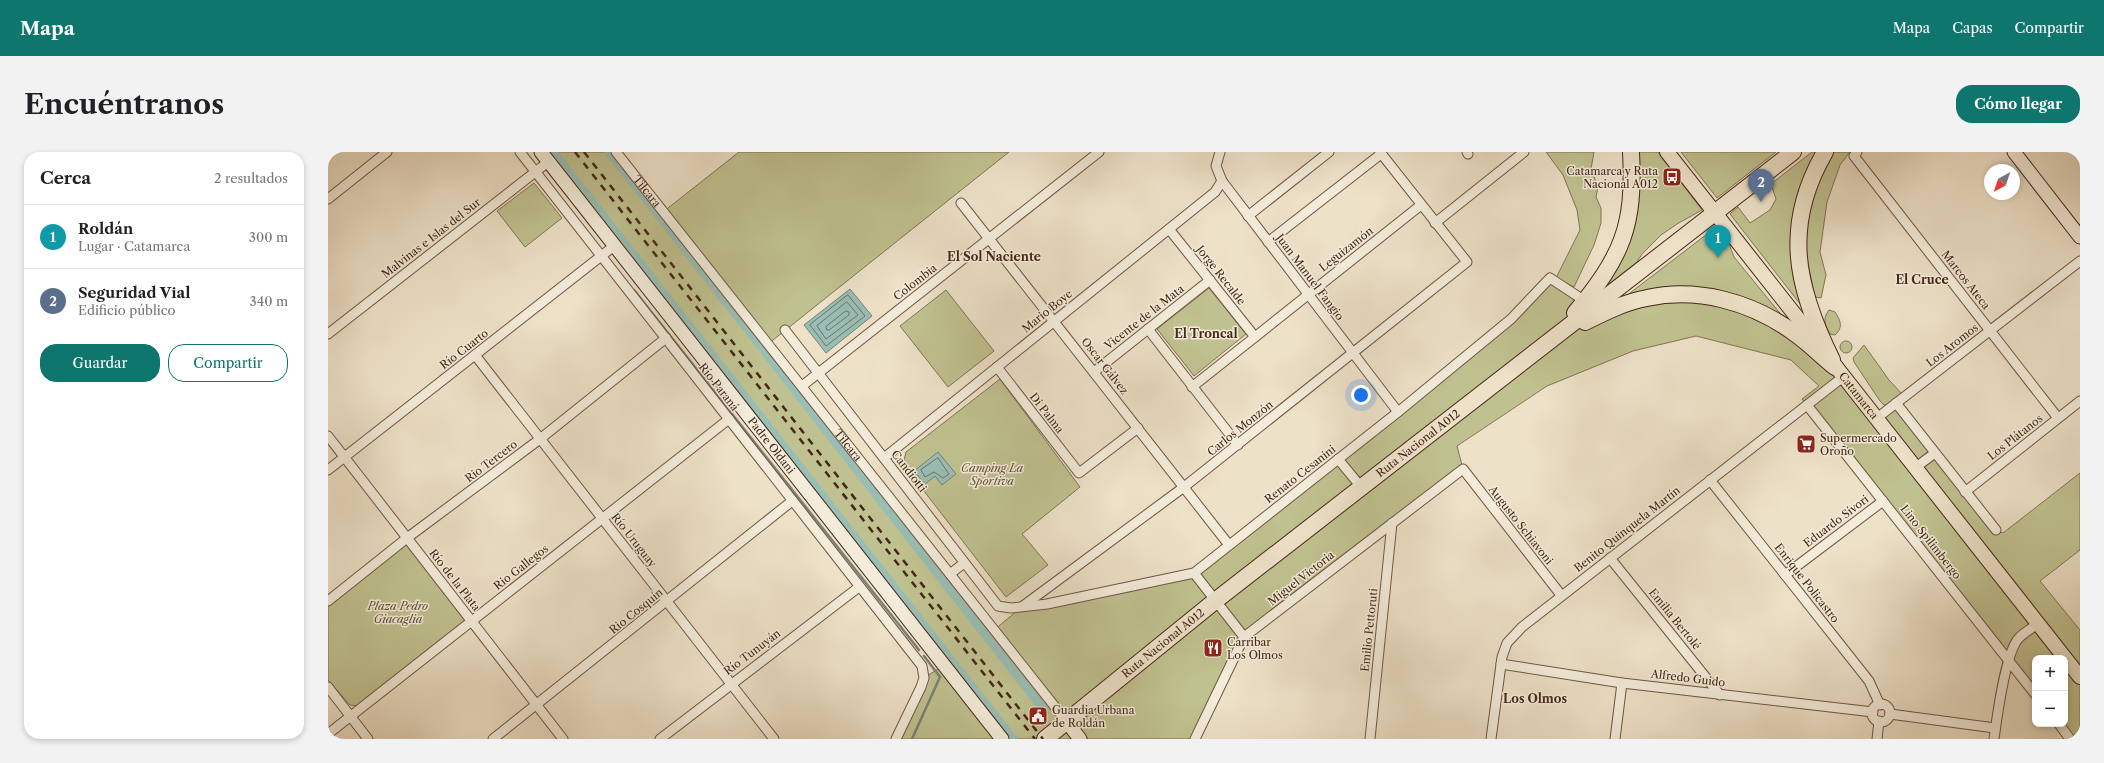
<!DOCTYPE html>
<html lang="es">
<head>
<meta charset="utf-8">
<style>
	body { margin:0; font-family:"Libre Caslon Text",serif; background:#f2f2f2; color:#202124 }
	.controls { position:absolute; right:12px; bottom:12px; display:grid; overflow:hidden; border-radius:8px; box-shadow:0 2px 6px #0003 }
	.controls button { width:36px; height:36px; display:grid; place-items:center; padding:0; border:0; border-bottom:1px solid #e0e0e0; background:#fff; color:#202124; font:20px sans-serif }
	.compass { position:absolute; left:1656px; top:12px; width:36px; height:36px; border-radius:50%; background:#fff; box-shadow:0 2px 6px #0003; rotate:220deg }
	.you { position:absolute; left:1033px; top:243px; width:14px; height:14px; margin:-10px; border:3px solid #fff; border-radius:50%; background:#1a73e8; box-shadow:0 0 0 6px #1a73e833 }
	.badge { display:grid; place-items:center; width:26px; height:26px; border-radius:50%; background:#0f766e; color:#fff; font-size:13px; font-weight:700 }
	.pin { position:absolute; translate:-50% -33px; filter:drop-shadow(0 1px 2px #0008) }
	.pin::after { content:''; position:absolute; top:21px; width:14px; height:12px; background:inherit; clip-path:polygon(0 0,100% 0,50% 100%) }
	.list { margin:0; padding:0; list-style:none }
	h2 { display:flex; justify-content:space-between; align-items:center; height:52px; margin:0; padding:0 16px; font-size:17px }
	h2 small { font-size:13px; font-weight:400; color:#757577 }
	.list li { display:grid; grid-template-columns:26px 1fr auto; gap:12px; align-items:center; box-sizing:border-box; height:64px; padding:0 16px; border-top:1px solid #e0e0e0 }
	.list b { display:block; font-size:15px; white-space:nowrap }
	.list p { margin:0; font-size:13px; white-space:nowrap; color:#757577 }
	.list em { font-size:13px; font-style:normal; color:#757577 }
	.actions { display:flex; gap:8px; padding:12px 16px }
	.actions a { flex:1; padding:9px 0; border:1px solid #0f766e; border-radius:16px; text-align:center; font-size:14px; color:#0f766e }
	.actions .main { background:#0f766e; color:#fff }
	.map { position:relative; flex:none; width:1752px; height:587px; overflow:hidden; border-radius:16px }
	header { display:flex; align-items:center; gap:24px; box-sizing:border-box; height:56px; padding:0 20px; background:#0f766e; color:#fff }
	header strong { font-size:19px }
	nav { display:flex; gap:22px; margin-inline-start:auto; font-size:14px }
	.intro { display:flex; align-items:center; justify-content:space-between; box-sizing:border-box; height:96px; padding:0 24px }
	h1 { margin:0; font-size:28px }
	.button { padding:10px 18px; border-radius:16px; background:#0f766e; color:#fff; font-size:14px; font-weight:700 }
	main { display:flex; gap:24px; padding:0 24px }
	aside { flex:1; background:#fff; border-radius:16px; box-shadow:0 2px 6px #0003 }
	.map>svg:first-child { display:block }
	.green { fill:#c0c190; stroke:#837454 }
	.water { fill:#99beb5; stroke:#788276 }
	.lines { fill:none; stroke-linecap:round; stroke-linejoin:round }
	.shore { stroke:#707266; stroke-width:1 }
	.stream { stroke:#788276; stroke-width:2.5 }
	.canal { stroke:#99beb5; stroke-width:9 }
	.street-casing { stroke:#705643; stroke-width:11 }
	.secondary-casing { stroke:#462717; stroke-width:15 }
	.primary-casing { stroke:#462717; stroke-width:16 }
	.highway-casing { stroke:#462717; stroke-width:18 }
	.street { stroke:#f3ecdb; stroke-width:9 }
	.secondary { stroke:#f3ecdb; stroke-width:13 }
	.primary { stroke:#ede1c8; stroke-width:14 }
	.highway { stroke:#ede1c8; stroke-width:16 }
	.rail { stroke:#462717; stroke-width:2.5; stroke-dasharray:7 7; stroke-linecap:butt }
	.labels { text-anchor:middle; stroke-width:3; stroke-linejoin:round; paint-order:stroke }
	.poi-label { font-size:11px; fill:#462717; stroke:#f3ecdb; text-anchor:start }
	.street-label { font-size:11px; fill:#462717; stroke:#f3ecdb }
	.park-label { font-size:11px; font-style:italic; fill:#644e35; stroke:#f3ecdb }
	.neighbourhood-label { font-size:12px; font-weight:bold; fill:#462717; stroke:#f3ecdb }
</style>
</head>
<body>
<header>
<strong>Mapa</strong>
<nav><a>Mapa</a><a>Capas</a><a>Compartir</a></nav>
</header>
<div class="intro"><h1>Encuéntranos</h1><a class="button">Cómo llegar</a></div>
<main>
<aside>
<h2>Cerca<small>2 resultados</small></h2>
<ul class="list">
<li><span class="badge" style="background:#0f9aa8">1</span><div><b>Roldán</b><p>Lugar · Catamarca</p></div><em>300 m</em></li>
<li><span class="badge" style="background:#5c6f8a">2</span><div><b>Seguridad Vial</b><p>Edificio público</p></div><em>340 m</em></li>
</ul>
<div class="actions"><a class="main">Guardar</a><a>Compartir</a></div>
</aside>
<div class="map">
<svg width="1752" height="587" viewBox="0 0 1752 587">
	<rect width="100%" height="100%" fill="#ede1c8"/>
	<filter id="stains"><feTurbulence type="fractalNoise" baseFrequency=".005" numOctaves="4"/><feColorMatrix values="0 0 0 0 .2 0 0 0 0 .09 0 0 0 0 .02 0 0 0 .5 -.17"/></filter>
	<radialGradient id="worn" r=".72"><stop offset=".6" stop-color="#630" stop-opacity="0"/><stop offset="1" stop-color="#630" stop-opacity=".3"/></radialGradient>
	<path class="green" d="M 213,0 L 288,0 L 335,60 L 411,0 L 681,0 L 440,192 L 666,478 L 695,454 L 866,421 L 1183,167 L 1222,126 L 1257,149 L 1366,143 L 1466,180 L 1549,266 L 1568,251 L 1668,378 L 1675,381 L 1752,321 L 1752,398 L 1712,429 L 1752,478 L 1752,587 L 1742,587 L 1731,572 L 1737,572 L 1737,506 L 1707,506 L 1707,542 L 1474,247 L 1491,234 L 1463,208 L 1368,184 L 1305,199 L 1219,234 L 1129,294 L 1135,317 L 916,485 L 867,587 L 568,587 L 596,526 L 616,513 Z
		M 1218,0 L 1266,0 L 1263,17 L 1270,35 L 1268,45 L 1273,56 L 1273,71 L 1266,93 L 1246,135 L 1228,126 L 1252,78 L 1249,58 L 1235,23 Z
		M 1308,0 L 1330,0 L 1374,58 L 1349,72 L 1333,83 L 1314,102 L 1309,110 L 1281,132 L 1280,126 Z
		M 1353,0 L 1448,0 L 1389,46 Z
		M 1484,0 L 1490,0 L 1477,30 L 1476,157 L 1402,62 L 1410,55 L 1422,71 L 1442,58 L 1448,47 L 1443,32 Z
		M 1501,0 L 1522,0 L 1512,13 L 1499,50 L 1492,100 L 1498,123 L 1493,146 L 1487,145 L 1476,93 L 1485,30 Z
		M 206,31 L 234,66 L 197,95 L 169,59 Z
		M 1387,76 L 1401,92 L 1406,105 L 1455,165 L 1432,156 L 1298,144 Z
		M 881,136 L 918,182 L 866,224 L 829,177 Z
		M 618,138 L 666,199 L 620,235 L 572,174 Z
		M 1501,158 L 1507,160 C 1512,168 1516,175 1507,183 L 1502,182 C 1497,173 1494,167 1501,158 Z
		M1512 195a6 6 0 1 1 12 0a6 6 0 1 1-12 0Z
		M 1536,193 L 1561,228 L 1574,242 L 1562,252 L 1556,253 L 1552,249 L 1526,210 L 1525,206 Z
		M 672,227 L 752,335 L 694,382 L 720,413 L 678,445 L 575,312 L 578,300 Z
		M 76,393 L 81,393 L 138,469 L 28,554 L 22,553 L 0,528 L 0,452 Z"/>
	<path class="water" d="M 522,137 L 544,164 L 498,201 L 476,173 Z
		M 610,300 L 628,322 L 614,333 L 607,324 L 597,332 L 586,319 Z"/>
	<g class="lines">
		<path class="shore" d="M 520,143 L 537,164 L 498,194 L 482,173 Z
			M 519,150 L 530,163 L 498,187 L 489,174 Z
			M 518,159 L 521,160 L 521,163 L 501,178 L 499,178 L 498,175 Z
			M 610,306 L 621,322 L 615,326 L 606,320 L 597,325 L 593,318 Z"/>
		<path class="stream" d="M 306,138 L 591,498
			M 584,587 L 612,525 L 596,504"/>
		<path class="canal" d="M 225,0 L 301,97
			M 281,0 L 337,71
			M 340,75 L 717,559
			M 304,101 L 685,587"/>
		<g class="street-casing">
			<g id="street">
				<path d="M 192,0 L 594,514 L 596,526 L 593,535 L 568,587"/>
				<path id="s1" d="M 288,0 L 739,570"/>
				<path d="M 892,0 L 888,14 L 894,29 L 1070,260"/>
				<path d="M 1139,0 L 1140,2"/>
				<path d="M 1529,0 L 1526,4 L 1730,266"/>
				<path d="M 0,47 L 59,0"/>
				<path d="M 633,51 L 901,393"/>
				<path d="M 920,64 L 1001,0"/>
				<path d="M 1107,71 L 1196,0"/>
				<path d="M 841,77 L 927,185"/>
				<path d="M 940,90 L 1053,2"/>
				<path d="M 820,177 L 910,293"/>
				<path d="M 457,178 L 670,454 L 683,456 L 719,452 L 866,421 L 1070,260 L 1183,167 L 1222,126 L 1260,151"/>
				<path d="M 0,182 L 220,10"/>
				<path d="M 147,203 L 446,587"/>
				<path d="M 669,215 L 751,321 L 810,276"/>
				<path d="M 766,220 L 882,128"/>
				<path d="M 474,234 L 771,0"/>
				<path d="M 864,235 L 1093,53"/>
				<path d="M 1568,251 L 1668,378"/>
				<path d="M 1479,253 L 1707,542"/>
				<path d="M 1549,266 L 1752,109"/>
				<path d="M 0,284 L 235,587"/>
				<path d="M 556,306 L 887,40 L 894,29"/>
				<path d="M 1010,307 L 1034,336"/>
				<path d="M 1588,315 L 1607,301"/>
				<path d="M 0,318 L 286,94"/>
				<path d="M 1382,328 L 1541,529 L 1552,553"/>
				<path d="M 1637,340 L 1752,249"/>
				<path d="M 1282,406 L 1392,543"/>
				<path d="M 866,421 L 916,485"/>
				<path d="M 622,422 L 636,411"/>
				<path d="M 1457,423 L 1555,349"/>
				<path d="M 0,449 L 79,386 L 212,287 L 338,186"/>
				<path d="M 695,454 L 856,335 L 1139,110 L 1052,0"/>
				<path d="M 1173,512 L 1294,531 L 1545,560"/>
				<path d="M 0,535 L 40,587"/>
				<circle cx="1553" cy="561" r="9"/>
				<path d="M 1562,562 L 1667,576"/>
				<path d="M 1731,572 L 1742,587"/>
				<path d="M 0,582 L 401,267"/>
				<path d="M 165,587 L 464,349"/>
				<path d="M 332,587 L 531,435"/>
				<path d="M 867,587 L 916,485 L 1135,317 L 1233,443"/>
				<path d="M 1042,587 L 1064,371"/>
				<path d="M 1163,587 L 1174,505 L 1179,491 L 1194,475 L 1515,225"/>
				<path d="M 1287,587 L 1294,531"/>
				<path d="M 1549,587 L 1551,569"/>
				<path d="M 1666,587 C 1669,565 1677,503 1690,487 C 1695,481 1704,476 1710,472"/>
			</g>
		</g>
		<g class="secondary-casing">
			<g id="secondary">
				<path id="s2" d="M 213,0 L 674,587"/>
				<path d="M 1686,0 L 1752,85"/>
				<path d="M 739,570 L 752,587"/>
			</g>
		</g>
		<g class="primary-casing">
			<g id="primary">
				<path id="s3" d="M 1339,0 L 1752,525"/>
			</g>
		</g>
		<g class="highway-casing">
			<g id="highway">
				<path d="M 1497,0 C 1454,74 1468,135 1504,208"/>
				<path d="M 1247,161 C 1294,104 1307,75 1303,0"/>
				<path d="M 1257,170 C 1277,160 1297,150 1319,146 C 1370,135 1423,150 1465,180 C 1480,190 1493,204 1507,215"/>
				<path id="s4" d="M 717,587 L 887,449 L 1465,0"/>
			</g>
		</g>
		<use href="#street" class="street"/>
		<use href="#secondary" class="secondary"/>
		<use href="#primary" class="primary"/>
		<use href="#highway" class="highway"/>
		<path class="rail" d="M 247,0 L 707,587
			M 256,0 L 715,587"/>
	</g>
	<defs>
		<g id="bus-square" transform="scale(1)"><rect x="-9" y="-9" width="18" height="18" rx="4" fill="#8f2418" stroke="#f3ecdb"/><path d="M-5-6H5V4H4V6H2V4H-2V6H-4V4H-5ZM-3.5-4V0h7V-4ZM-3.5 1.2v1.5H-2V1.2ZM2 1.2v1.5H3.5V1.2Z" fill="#fff"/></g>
		<g id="supermarket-square" transform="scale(1)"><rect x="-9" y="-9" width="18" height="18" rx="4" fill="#8f2418" stroke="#f3ecdb"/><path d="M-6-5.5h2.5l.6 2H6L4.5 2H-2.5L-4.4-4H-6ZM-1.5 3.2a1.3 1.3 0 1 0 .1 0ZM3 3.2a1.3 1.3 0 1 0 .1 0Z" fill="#fff"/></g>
		<g id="restaurant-square" transform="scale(1)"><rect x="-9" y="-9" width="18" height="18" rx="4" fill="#8f2418" stroke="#f3ecdb"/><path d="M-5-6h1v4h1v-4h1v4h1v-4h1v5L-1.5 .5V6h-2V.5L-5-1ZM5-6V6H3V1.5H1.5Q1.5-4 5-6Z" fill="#fff"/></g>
		<g id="civic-square" transform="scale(1)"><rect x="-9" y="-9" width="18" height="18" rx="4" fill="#8f2418" stroke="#f3ecdb"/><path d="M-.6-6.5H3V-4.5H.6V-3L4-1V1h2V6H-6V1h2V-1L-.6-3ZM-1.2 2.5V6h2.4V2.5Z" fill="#fff"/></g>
	</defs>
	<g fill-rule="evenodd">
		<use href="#bus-square" x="1344" y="25"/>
		<use href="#supermarket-square" x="1478" y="292"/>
		<use href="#restaurant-square" x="885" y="496"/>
		<use href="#civic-square" x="710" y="564"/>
	</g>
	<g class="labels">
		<g class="poi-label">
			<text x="1330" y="23" text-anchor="end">Catamarca y Ruta<tspan x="1330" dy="13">Nacional A012</tspan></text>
			<text x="1492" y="290">Supermercado<tspan x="1492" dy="13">Oroño</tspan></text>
			<text x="899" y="494">Carribar<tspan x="899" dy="13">Los Olmos</tspan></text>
			<text x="724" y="562">Guardia Urbana<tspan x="724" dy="13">de Roldán</tspan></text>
		</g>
		<g class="street-label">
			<text dy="4" stroke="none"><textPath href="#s1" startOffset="50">Tilcara</textPath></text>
			<text transform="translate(103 86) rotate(-38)" y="4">Malvinas e Islas del Sur</text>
			<text transform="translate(1018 97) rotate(-38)" y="4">Leguizamón</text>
			<text transform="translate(893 123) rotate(52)" y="4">Jorge Recalde</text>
			<text transform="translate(982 125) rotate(53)" y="4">Juan Manuel Fangio</text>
			<text transform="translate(1638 128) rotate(52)" y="4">Marcos Ateca</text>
			<text transform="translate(587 130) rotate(-38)" y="4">Colombia</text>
			<text transform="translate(719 159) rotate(-39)" y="4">Mario Boye</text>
			<text transform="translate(816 165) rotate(-38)" y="4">Vicente de la Mata</text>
			<text transform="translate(1624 193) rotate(-38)" y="4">Los Aromos</text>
			<text transform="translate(136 197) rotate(-38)" y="4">Río Cuarto</text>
			<text transform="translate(777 214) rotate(52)" y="4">Oscar Gálvez</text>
			<text transform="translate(391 235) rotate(52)" y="4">Río Paraná</text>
			<text dy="4" stroke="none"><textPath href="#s3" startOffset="310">Catamarca</textPath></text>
			<text transform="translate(719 261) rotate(52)" y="4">Di Palma</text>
			<text transform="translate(912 276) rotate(-39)" y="4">Carlos Monzón</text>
			<text transform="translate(1687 285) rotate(-38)" y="4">Los Plátanos</text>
			<text dy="4" stroke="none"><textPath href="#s4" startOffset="476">Ruta Nacional A012</textPath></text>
			<text dy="4" stroke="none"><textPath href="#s1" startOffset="374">Tilcara</textPath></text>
			<text dy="4" stroke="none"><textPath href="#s2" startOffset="373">Padre Oldani</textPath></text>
			<text transform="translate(163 309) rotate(-37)" y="4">Rio Tercero</text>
			<text transform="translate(581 319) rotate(52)" y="4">Candiotti</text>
			<text transform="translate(972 322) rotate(-38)" y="4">Renato Cesanini</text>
			<text transform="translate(1508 369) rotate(-37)" y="4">Eduardo Sívori</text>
			<text transform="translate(1193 373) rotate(52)" y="4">Augusto Schiavoni</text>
			<text transform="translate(1299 377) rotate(-38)" y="4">Benito Quinquela Martín</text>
			<text transform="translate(306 388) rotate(52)" y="4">Río Uruguay</text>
			<text transform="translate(1603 390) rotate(52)" y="4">Lino Spilimbergo</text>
			<text transform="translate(193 415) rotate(-38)" y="4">Rio Gallegos</text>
			<text transform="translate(973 426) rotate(-38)" y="4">Miguel Victoria</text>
			<text transform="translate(127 428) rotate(52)" y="4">Río de la Plata</text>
			<text transform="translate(1479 431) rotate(52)" y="4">Enrique Policastro</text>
			<text transform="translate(308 459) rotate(-39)" y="4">Rio Cosquín</text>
			<text transform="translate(1347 467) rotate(51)" y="4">Emilia Bertolé</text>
			<text transform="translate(1041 478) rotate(-84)" y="4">Emilio Pettoruti</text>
			<text dy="4" stroke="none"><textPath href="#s4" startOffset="152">Ruta Nacional A012</textPath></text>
			<text transform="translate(424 500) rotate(-37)" y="4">Río Tunuyán</text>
			<text transform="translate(1360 526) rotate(7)" y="4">Alfredo Guido</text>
		</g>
		<g class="park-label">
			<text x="664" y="320">Camping La<tspan x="664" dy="13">Sportiva</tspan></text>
			<text x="70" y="458">Plaza Pedro<tspan x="70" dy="13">Giacaglia</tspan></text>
		</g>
		<g class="neighbourhood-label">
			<text x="666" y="109">El Sol Naciente</text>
			<text x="1594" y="132">El Cruce</text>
			<text x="878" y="186">El Troncal</text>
			<text x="1207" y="551">Los Olmos</text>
		</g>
	</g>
	<rect width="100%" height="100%" filter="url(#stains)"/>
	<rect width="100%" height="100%" fill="url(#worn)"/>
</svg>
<div class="controls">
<button>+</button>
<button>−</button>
</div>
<svg class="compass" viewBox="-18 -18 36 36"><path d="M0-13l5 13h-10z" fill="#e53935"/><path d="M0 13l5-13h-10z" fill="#757577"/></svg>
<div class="you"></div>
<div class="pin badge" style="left:1390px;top:106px;background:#0f9aa8">1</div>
<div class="pin badge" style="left:1433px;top:50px;background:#5c6f8a">2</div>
</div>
</main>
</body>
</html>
